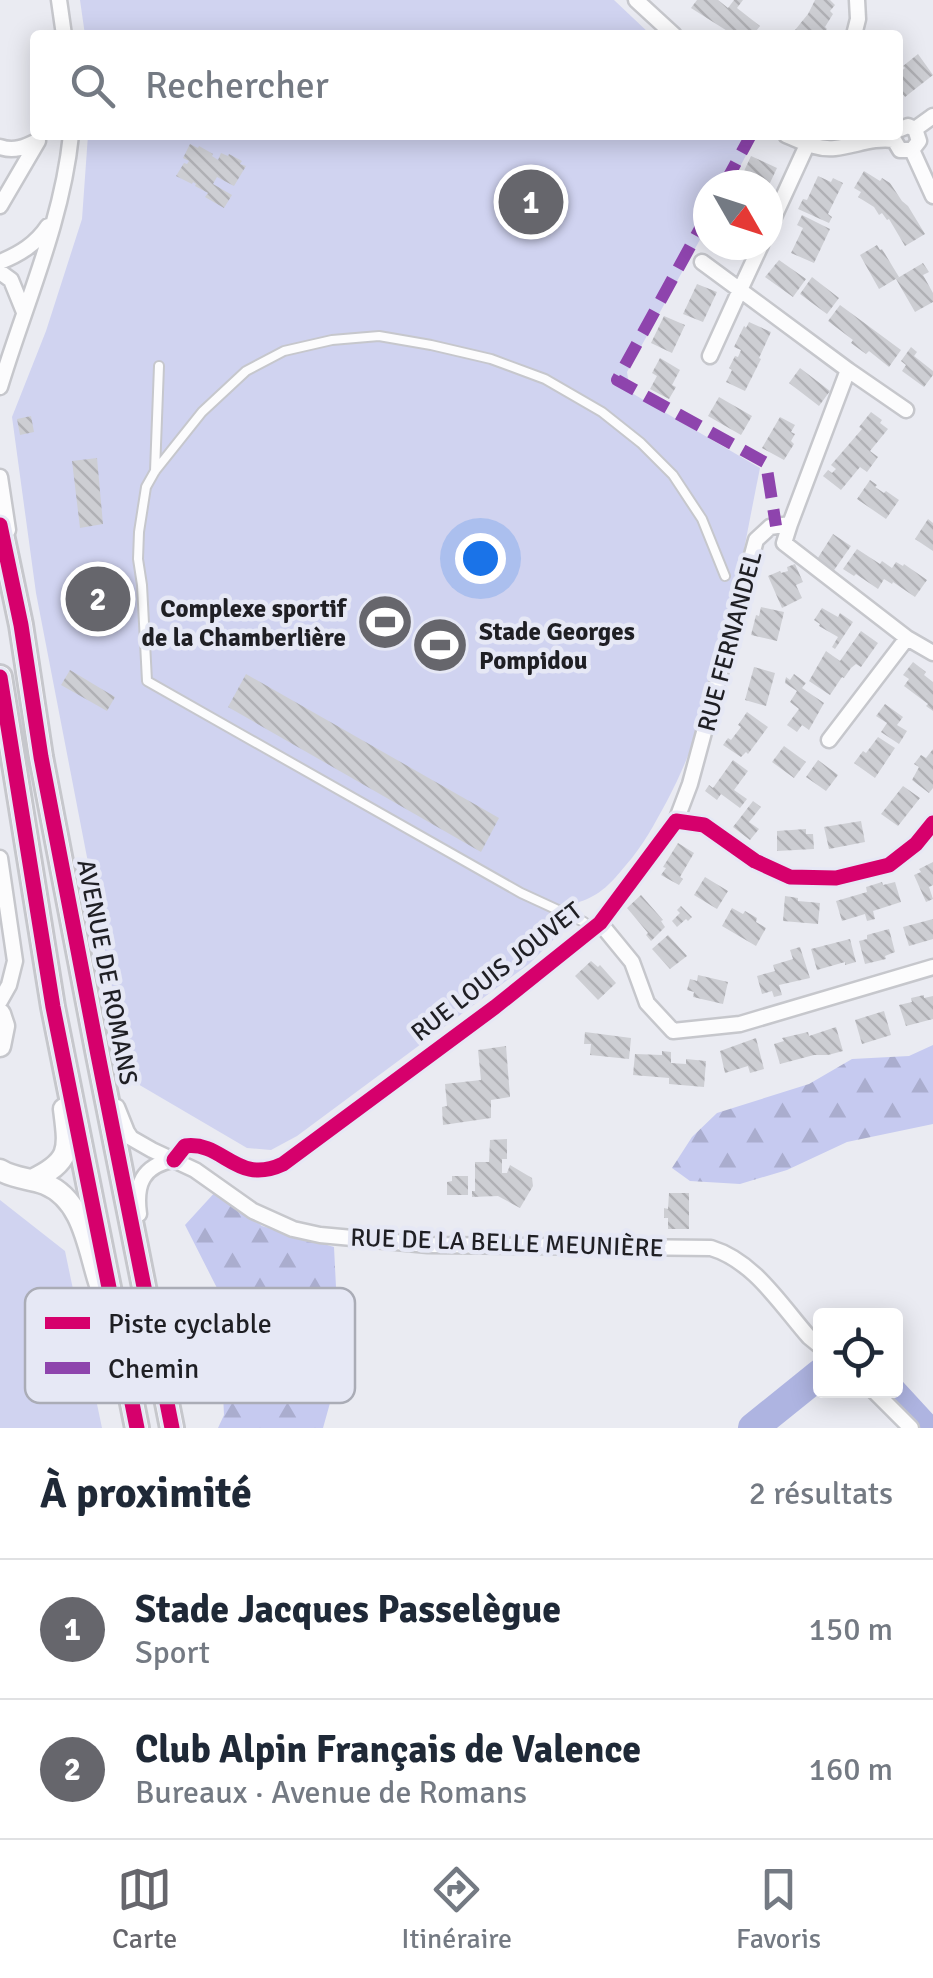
<!DOCTYPE html>
<html lang="fr">
<head>
<meta charset="utf-8">
<style>
	body { margin:0; font-family:Signika,sans-serif; background:#f2f2f3; color:#1f2937 }
	.controls { position:absolute; right:30px; bottom:30px; display:grid; overflow:hidden; border-radius:10px; box-shadow:0 5px 25px #0003 }
	.controls button { width:90px; height:90px; display:grid; place-items:center; padding:0; border:0; border-bottom:2px solid #e0e1e3; background:#fff; color:#1f2937; font:50px sans-serif }
	.compass { position:absolute; left:693px; top:170px; width:90px; height:90px; border-radius:50%; background:#fff; box-shadow:0 5px 25px #0003; rotate:129deg }
	.you { position:absolute; left:480px; top:558px; width:35px; height:35px; margin:-25px; border:8px solid #fff; border-radius:50%; background:#1a73e8; box-shadow:0 0 0 15px #1a73e833 }
	.badge { display:grid; place-items:center; width:65px; height:65px; border-radius:50%; background:#66666c; color:#fff; font-size:32px; font-weight:700 }
	.pin { position:absolute; translate:-50% -50%; border:5px solid #fff; box-shadow:0 2px 10px #0006 }
	.list { margin:0; padding:0; list-style:none }
	h2 { display:flex; justify-content:space-between; align-items:center; height:130px; margin:0; padding:0 40px; font-size:42px }
	h2 small { font-size:32px; font-weight:400; color:#747a83 }
	.list li { display:grid; grid-template-columns:65px 1fr auto; gap:30px; align-items:center; box-sizing:border-box; height:140px; padding:0 40px; border-top:2px solid #e0e1e3 }
	.list b { display:block; font-size:38px; white-space:nowrap }
	.list p { margin:0; font-size:32px; white-space:nowrap; color:#747a83 }
	.list em { font-size:32px; font-style:normal; color:#747a83 }
	.icon { flex:none; width:55px; height:55px; fill:none; stroke:currentColor; stroke-width:2; stroke-linecap:round; stroke-linejoin:round }
	.map { position:relative; flex:none; width:933px; height:1428px; overflow:hidden }
	.search { position:absolute; background:#fff; box-shadow:0 5px 25px #0003; left:30px; right:30px; top:30px; height:110px; display:flex; align-items:center; gap:25px; box-sizing:border-box; padding:0 35px; border-radius:10px; color:#747a83; font-size:38px }
	.sheet { height:410px; background:#fff }
	nav { display:flex; justify-content:space-around; align-items:center; box-sizing:border-box; height:140px; border-top:2px solid #e0e1e3; background:#fff; font-size:28px; color:#747a83 }
	nav a { display:grid; justify-items:center; gap:5px }
	nav .on { color:#66666c }
	.map>svg:first-child { display:block }
	.grass { fill:#d0d3f0 }
	.forest { fill:url(#forest-firs) }
	.lines { fill:none; stroke-linecap:round; stroke-linejoin:round }
	.river { stroke:#aeb4e1; stroke-width:30 }
	.building { fill:url(#building-back-hatch) }
	.lane-casing { stroke:#c6c7cc; stroke-width:12 }
	.street-casing { stroke:#c6c7cc; stroke-width:19 }
	.secondary-casing { stroke:#c6c7cc; stroke-width:25 }
	.primary-casing { stroke:#c6c7cc; stroke-width:28 }
	.lane { stroke:#fcfcfd; stroke-width:8 }
	.street { stroke:#fcfcfd; stroke-width:14 }
	.secondary { stroke:#fcfcfd; stroke-width:20 }
	.primary { stroke:#fcfcfd; stroke-width:22 }
	.quiet { stroke:#8e44ad; stroke-width:12; stroke-dasharray:25 12; stroke-linecap:butt }
	.cycleway-casing { stroke:#e6e8f5; stroke-width:21 }
	.cycleway { stroke:#d6006c; stroke-width:15 }
	.labels { text-anchor:middle; stroke-width:9; stroke-linejoin:round; paint-order:stroke }
	.poi-label { font-size:25px; font-weight:bold; fill:#1f1f24; stroke:#e6e8f5; text-anchor:end }
	.street-label { font-size:25px; fill:#1f1f24; stroke:#e6e8f5 }
	.key { fill:#e6e8f5; stroke:#aaacb6; stroke-width:2.5 }
	.key-label { font-size:28px; fill:#1f1f24 }
</style>
</head>
<body>
<div class="map">
<svg width="933" height="1428" viewBox="0 0 933 1428">
	<defs>
		<pattern id="forest-firs" width="22" height="20" patternUnits="userSpaceOnUse" patternTransform="scale(2.5)"><rect width="22" height="20" fill="#c6caf0"/><path d="M5 1l3.5 6h-7zM16 11l3.5 6h-7z" fill="#aaadce"/></pattern>
		<pattern id="building-back-hatch" width="6" height="6" patternUnits="userSpaceOnUse" patternTransform="scale(2.5)"><rect width="6" height="6" fill="#cdced3"/><path d="M-1 5l2 2M0 0l6 6M5-1l2 2" fill="none" stroke="#b0b0b5"/></pattern>
	</defs>
	<rect width="100%" height="100%" fill="#eaebf2"/>
	<path class="grass" d="M 80,0 L 614,0 L 651,35 L 85,35 Z
		M 88,135 L 754,135 L 756,137 L 730,185 L 708,185 L 708,225 L 627,372 L 630,392 L 760,468 C 737,580 721,698 667,801 C 655,823 643,846 626,865 C 611,883 601,895 579,902 L 562,931 L 529,964 L 297,1136 L 271,1150 L 247,1148 L 131,1080 L 129,1075 L 36,593 L 12,417 L 46,331 L 82,219 Z
		M 0,1200 L 65,1251 L 102,1428 L 0,1428 Z"/>
	<path class="forest" d="M 933,1045 L 933,1124 L 847,1142 L 787,1170 L 740,1184 L 690,1181 L 672,1168 L 692,1137 L 717,1113 L 809,1084 L 852,1059 L 909,1056 Z
		M 217,1190 L 262,1226 L 334,1247 L 336,1287 L 344,1353 L 323,1428 L 218,1428 L 224,1415 L 218,1290 L 185,1225 Z"/>
	<g class="lines">
		<path class="river" d="M 890,1390 L 925,1428
			M 753,1428 L 820,1374"/>
	</g>
	<path class="building" d="M 697,0 L 718,0 L 728,8 L 734,0 L 743,0 L 737,8 L 760,26 L 753,35 L 737,35 L 734,32 L 732,34 L 691,8 Z
		M 815,0 L 830,0 L 835,5 L 830,11 L 833,14 L 825,27 L 827,29 L 822,35 L 791,35 L 808,14 Z
		M 918,54 L 933,75 L 905,97 L 898,88 L 898,74 L 905,68 L 903,66 Z
		M 190,144 L 198,148 L 199,146 L 213,154 L 212,156 L 218,160 L 221,153 L 228,156 L 229,154 L 242,161 L 240,164 L 246,166 L 234,186 L 217,177 L 213,184 L 232,195 L 224,208 L 205,197 L 208,193 L 195,186 L 196,184 L 193,182 L 192,184 L 176,176 L 184,163 L 187,164 L 189,161 L 183,158 Z
		M 751,156 L 777,168 L 769,185 L 740,185 L 739,182 Z
		M 864,171 L 880,181 L 882,178 L 890,183 L 902,201 L 908,206 L 925,234 L 905,246 L 889,219 L 887,220 L 882,213 L 879,215 L 874,207 L 858,197 L 861,192 L 854,188 Z
		M 818,176 L 831,182 L 833,178 L 843,183 L 828,214 L 832,217 L 829,223 L 798,209 L 803,199 L 807,200 Z
		M 802,215 L 830,229 L 814,263 L 791,253 L 803,228 L 797,225 Z
		M 877,245 L 880,250 L 882,249 L 899,277 L 879,289 L 860,255 Z
		M 779,260 L 806,279 L 793,297 L 765,277 Z
		M 923,263 L 929,272 L 923,275 L 933,293 L 933,302 L 915,312 L 896,279 Z
		M 812,277 L 839,298 L 827,314 L 800,294 Z
		M 697,284 L 717,292 L 703,322 L 683,314 Z
		M 840,305 L 901,350 L 889,367 L 869,351 L 866,354 L 851,343 L 853,340 L 828,321 Z
		M 664,316 L 685,325 L 672,353 L 651,343 Z
		M 749,322 L 771,332 L 759,358 L 761,359 L 745,391 L 726,382 L 732,370 L 729,368 L 735,356 L 738,357 L 741,350 L 734,347 L 744,326 L 746,328 Z
		M 911,347 L 917,352 L 914,356 L 933,371 L 933,375 L 924,387 L 902,371 L 906,365 L 901,361 Z
		M 660,358 L 680,370 L 672,385 L 676,387 L 669,399 L 650,389 L 657,376 L 652,373 Z
		M 800,368 L 830,391 L 819,406 L 789,383 Z
		M 719,397 L 752,416 L 741,435 L 708,416 Z
		M 871,412 L 882,420 L 880,423 L 888,429 L 870,451 L 878,457 L 867,472 L 860,467 L 841,490 L 823,476 L 828,470 L 832,473 L 836,469 L 831,465 L 862,429 L 859,427 Z
		M 31,416 L 34,432 L 20,435 L 17,419 Z
		M 780,417 L 795,425 L 791,432 L 795,434 L 791,441 L 794,444 L 784,460 L 762,448 Z
		M 97,458 L 103,524 L 80,528 L 72,461 Z
		M 870,480 L 877,485 L 875,487 L 884,493 L 886,491 L 899,500 L 886,519 L 857,499 Z
		M 928,519 L 933,523 L 933,551 L 915,539 Z
		M 833,534 L 851,546 L 832,573 L 816,561 Z
		M 857,549 L 880,564 L 882,561 L 892,568 L 896,562 L 903,566 L 904,564 L 927,580 L 915,597 L 893,582 L 892,584 L 884,579 L 878,589 L 856,574 L 854,576 L 843,569 Z
		M 795,564 L 803,582 L 796,585 L 802,598 L 782,608 L 768,576 L 780,571 L 781,573 L 788,571 L 787,567 Z
		M83 598a14 14 0 1 1 28 0a14 14 0 1 1-28 0Z
		M 118,604 L 128,604 L 124,618 L 112,629 L 107,619 L 114,613 Z
		M 761,607 L 784,612 L 777,641 L 751,635 L 756,615 L 759,616 Z
		M 822,608 L 838,617 L 840,613 L 853,622 L 835,649 L 832,647 L 838,637 L 819,626 L 820,624 L 814,620 Z
		M 861,631 L 878,643 L 861,667 L 856,664 L 851,668 L 844,678 L 842,677 L 830,695 L 809,681 L 826,651 L 840,661 Z
		M 913,662 L 926,672 L 924,675 L 933,682 L 933,711 L 926,706 L 928,704 L 904,686 L 909,679 L 903,675 Z
		M 754,667 L 775,673 L 766,706 L 745,700 Z
		M 70,670 L 115,697 L 107,711 L 61,685 Z
		M 246,674 L 499,818 L 481,852 L 228,707 Z
		M 794,674 L 806,683 L 802,688 L 824,703 L 809,730 L 802,725 L 797,732 L 787,725 L 799,709 L 790,702 L 797,691 L 785,683 L 786,677 L 790,680 Z
		M 885,704 L 903,717 L 897,725 L 907,731 L 899,744 L 881,732 L 887,723 L 876,716 Z
		M 747,712 L 768,727 L 748,754 L 746,752 L 741,757 L 723,745 L 728,738 L 731,740 L 741,727 L 738,725 Z
		M 878,737 L 895,748 L 875,778 L 854,763 L 863,751 L 866,753 Z
		M 784,746 L 806,762 L 794,778 L 772,762 Z
		M 933,749 L 933,788 L 929,793 L 912,780 L 919,767 L 914,764 L 921,755 L 926,758 Z
		M 733,760 L 748,771 L 734,790 L 747,799 L 740,808 L 721,794 L 717,800 L 705,791 L 709,785 L 713,788 Z
		M 818,760 L 838,775 L 826,791 L 806,777 Z
		M 903,786 L 920,798 L 898,826 L 881,814 Z
		M 753,801 L 761,807 L 749,822 L 759,829 L 750,840 L 733,827 Z
		M 861,821 L 865,842 L 829,849 L 824,827 Z
		M 806,829 L 806,834 L 813,834 L 814,849 L 777,851 L 777,831 Z
		M 678,843 L 694,853 L 680,877 L 683,879 L 679,885 L 661,875 L 666,868 L 663,867 Z
		M 933,862 L 933,885 L 929,887 L 933,899 L 926,902 L 914,875 L 921,872 L 919,869 Z
		M 705,877 L 728,891 L 717,909 L 694,895 Z
		M 882,882 L 883,885 L 895,882 L 901,902 L 873,911 L 875,919 L 867,921 L 865,914 L 842,921 L 836,901 L 867,892 L 866,887 Z
		M 641,895 L 663,920 L 661,921 L 665,927 L 651,941 L 646,935 L 648,933 L 627,908 Z
		M 785,896 L 798,898 L 798,901 L 820,903 L 818,924 L 783,921 Z
		M 681,906 L 692,917 L 688,921 L 686,919 L 677,927 L 672,921 L 680,913 L 677,910 Z
		M 732,908 L 743,914 L 745,911 L 757,918 L 756,922 L 766,928 L 756,946 L 722,926 Z
		M 933,919 L 933,939 L 909,946 L 903,927 Z
		M 889,929 L 895,952 L 885,956 L 886,959 L 865,964 L 859,941 L 867,939 L 867,935 Z
		M 668,935 L 687,956 L 670,969 L 652,949 Z
		M 850,939 L 856,962 L 845,965 L 845,962 L 817,970 L 811,949 Z
		M 800,947 L 810,978 L 779,985 L 782,995 L 774,997 L 772,991 L 762,994 L 757,976 L 775,971 L 773,965 L 793,959 L 790,950 Z
		M 591,961 L 598,967 L 600,965 L 616,983 L 598,1000 L 575,976 Z
		M 698,975 L 728,982 L 723,1004 L 693,997 L 694,992 L 687,990 L 690,979 L 697,981 Z
		M 924,995 L 924,998 L 933,996 L 933,1019 L 906,1026 L 899,1005 L 912,1002 L 911,998 Z
		M 884,1011 L 891,1035 L 862,1044 L 855,1020 Z
		M 836,1027 L 843,1051 L 828,1055 L 814,1055 L 780,1064 L 774,1044 L 784,1041 L 782,1038 L 808,1032 L 809,1036 Z
		M 585,1032 L 631,1038 L 629,1059 L 590,1055 L 591,1044 L 584,1044 Z
		M 756,1038 L 764,1069 L 750,1073 L 748,1066 L 725,1073 L 720,1051 Z
		M 506,1046 L 510,1097 L 491,1100 L 491,1118 L 443,1125 L 442,1107 L 447,1106 L 445,1084 L 481,1080 L 478,1050 Z
		M 662,1051 L 671,1052 L 671,1063 L 686,1064 L 686,1059 L 706,1061 L 704,1087 L 669,1084 L 669,1078 L 633,1075 L 635,1054 L 662,1055 Z
		M 507,1139 L 507,1159 L 502,1159 L 502,1173 L 507,1173 L 510,1165 L 532,1178 L 533,1186 L 520,1208 L 498,1196 L 472,1197 L 472,1191 L 475,1191 L 475,1162 L 489,1162 L 490,1140 Z
		M 452,1176 L 468,1176 L 468,1195 L 447,1195 L 447,1182 L 452,1181 Z
		M 669,1193 L 689,1193 L 689,1229 L 668,1229 L 668,1218 L 664,1218 L 664,1208 L 668,1209 Z"/>
	<g class="lines">
		<g class="lane-casing">
			<path id="lane" d="M 155,471 L 159,366
				M 592,929 L 584,922 L 521,893 L 147,681 L 142,585 L 138,559 L 139,532 L 146,487 L 155,471 L 202,412 L 246,371 L 284,351 L 332,340 L 379,336 L 431,345 L 491,359 L 545,379 L 602,412 L 641,443 L 673,475 L 702,519 L 725,576"/>
		</g>
		<g class="street-casing">
			<path id="street" d="M 59,0 L 64,35
				M 636,0 L 674,35
				M 854,35 L 858,19 L 857,0
				M 915,129 L 933,116
				M 898,130 L 908,126 L 915,129
				M 786,135 C 802,142 818,150 835,148 C 855,146 873,137 894,140
				M 894,140 L 900,150 L 912,150 L 919,141 L 915,129
				M 0,147 C 14,152 25,147 37,141
				M 912,150 L 933,196
				M 0,206 L 38,141
				M 768,230 L 807,145
				M 0,262 C 20,254 36,244 48,226
				M 702,262 L 740,290 L 710,356
				M 0,272 L 11,280 L 24,312
				M 848,370 L 906,410
				M 0,387 C 25,304 62,223 71,135
				M 0,477 L 8,530
				M 790,524 L 784,543 L 907,638 L 933,653
				M 829,740 L 907,638
				M 676,821 L 690,784 L 756,540 L 770,527 L 790,524 L 848,370 L 740,290 L 761,245
				M 0,858 L 15,961 L 9,985 L 0,1001
				M 600,923 L 632,962 L 647,1003 L 673,1031 L 740,1024 L 933,967
				M 117,1107 L 127,1132 L 131,1138 L 152,1150 L 195,1170 L 253,1211 L 293,1229 L 320,1235 L 428,1245 L 711,1248 C 754,1261 780,1304 809,1337 L 820,1346
				M 174,1160 L 185,1146 C 224,1141 236,1186 283,1164 L 495,1007 L 600,923 L 676,821 L 704,825 L 755,861 L 790,877 L 836,878 L 889,865 L 916,844 L 933,823
				M 139,1214 C 135,1185 142,1166 173,1160
				M 873,1390 L 911,1428"/>
		</g>
		<g class="secondary-casing">
			<path id="secondary" d="M 0,1014 L 4,1026 L 0,1046
				M 0,1170 C 14,1179 30,1178 45,1184 C 84,1200 88,1249 100,1285
				M 32,1180 C 72,1161 69,1149 64,1109"/>
		</g>
		<g class="primary-casing">
			<path id="primary" d="M 0,525 L 21,625 L 41,757 L 98,1055 L 172,1428
				M 0,677 L 53,1007 L 137,1428"/>
		</g>
		<use href="#lane" class="lane"/>
		<use href="#street" class="street"/>
		<use href="#secondary" class="secondary"/>
		<use href="#primary" class="primary"/>
		<path class="quiet" d="M 724,185 L 751,135
			M 708,214 L 617,380 L 766,463 L 776,526"/>
		<g class="cycleway-casing">
			<path id="cycleway" d="M 0,525 L 21,625 L 41,757 L 98,1055 L 172,1428
				M 0,677 L 53,1007 L 137,1428
				M 174,1160 L 185,1146 C 224,1141 236,1186 283,1164 L 495,1007 L 600,923 L 676,821 L 704,825 L 755,861 L 790,877 L 836,878 L 889,865 L 916,844 L 933,823"/>
		</g>
		<use href="#cycleway" class="cycleway"/>
	</g>
	<defs>
		<g id="stadium-disc" transform="scale(2.875)"><circle r="9.5" fill="#66666c" stroke="#e6e8f5"/><path d="M0-5a6.5 5 0 1 0 0 10a6.5 5 0 1 0 0-10ZM-3.5-1.8h7v3.6h-7Z" fill="#fff"/></g>
	</defs>
	<g fill-rule="evenodd">
		<use href="#stadium-disc" x="385" y="622"/>
		<use href="#stadium-disc" x="440" y="645"/>
	</g>
	<g class="labels">
		<g class="poi-label">
			<text x="346" y="617">Complexe sportif<tspan x="346" dy="29">de la Chamberlière</tspan></text>
			<text x="479" y="640" text-anchor="start">Stade Georges<tspan x="479" dy="29">Pompidou</tspan></text>
		</g>
		<g class="street-label">
			<text transform="translate(729 641) rotate(-75)" y="9">RUE FERNANDEL</text>
			<text transform="translate(496 971) rotate(-38)" y="9">RUE LOUIS JOUVET</text>
			<text transform="translate(108 972) rotate(79)" y="9">AVENUE DE ROMANS</text>
			<text transform="translate(507 1242) rotate(2)" y="9">RUE DE LA BELLE MEUNIÈRE</text>
		</g>
	</g>
	<rect x="25" y="1288" width="330" height="115" rx="15" class="key"/>
	<rect x="45" y="1317" width="45" height="12" fill="#d6006c"/>
	<rect x="45" y="1362" width="45" height="12" fill="#8e44ad"/>
	<g class="key-label">
		<text x="108" y="1333">Piste cyclable</text>
		<text x="108" y="1378">Chemin</text>
	</g>
</svg>
<div class="controls">
<button><svg class="icon" aria-label="locate" viewBox="0 0 24 24"><circle cx="12" cy="12" r="6"/><path d="M12 2v4M12 18v4M2 12h4M18 12h4"/></svg></button>
</div>
<svg class="compass" viewBox="-18 -18 36 36"><path d="M0-13l5 13h-10z" fill="#e53935"/><path d="M0 13l5-13h-10z" fill="#747a83"/></svg>
<div class="you"></div>
<div class="pin badge" style="left:531px;top:202px">1</div>
<div class="pin badge" style="left:98px;top:599px">2</div>
<div class="search"><svg class="icon" aria-label="search" viewBox="0 0 24 24"><circle cx="10" cy="10" r="6"/><path d="M15 15l6 6"/></svg>Rechercher</div>
</div>
<section class="sheet">
<h2>À proximité<small>2 résultats</small></h2>
<ul class="list">
<li><span class="badge">1</span><div><b>Stade Jacques Passelègue</b><p>Sport</p></div><em>150 m</em></li>
<li><span class="badge">2</span><div><b>Club Alpin Français de Valence</b><p>Bureaux · Avenue de Romans</p></div><em>160 m</em></li>
</ul>
</section>
<nav>
<a class="on"><svg class="icon" aria-label="map" viewBox="0 0 24 24"><path d="M3 6l6-2 6 2 6-2v14l-6 2-6-2-6 2zM9 4v14M15 6v14"/></svg>Carte</a>
<a><svg class="icon" aria-label="directions" viewBox="0 0 24 24"><path d="M12 3l9 9-9 9-9-9zM9 14v-3h6M13 9l2 2-2 2"/></svg>Itinéraire</a>
<a><svg class="icon" aria-label="saved" viewBox="0 0 24 24"><path d="M7 4h10v16l-5-4-5 4z"/></svg>Favoris</a>
</nav>
</body>
</html>
